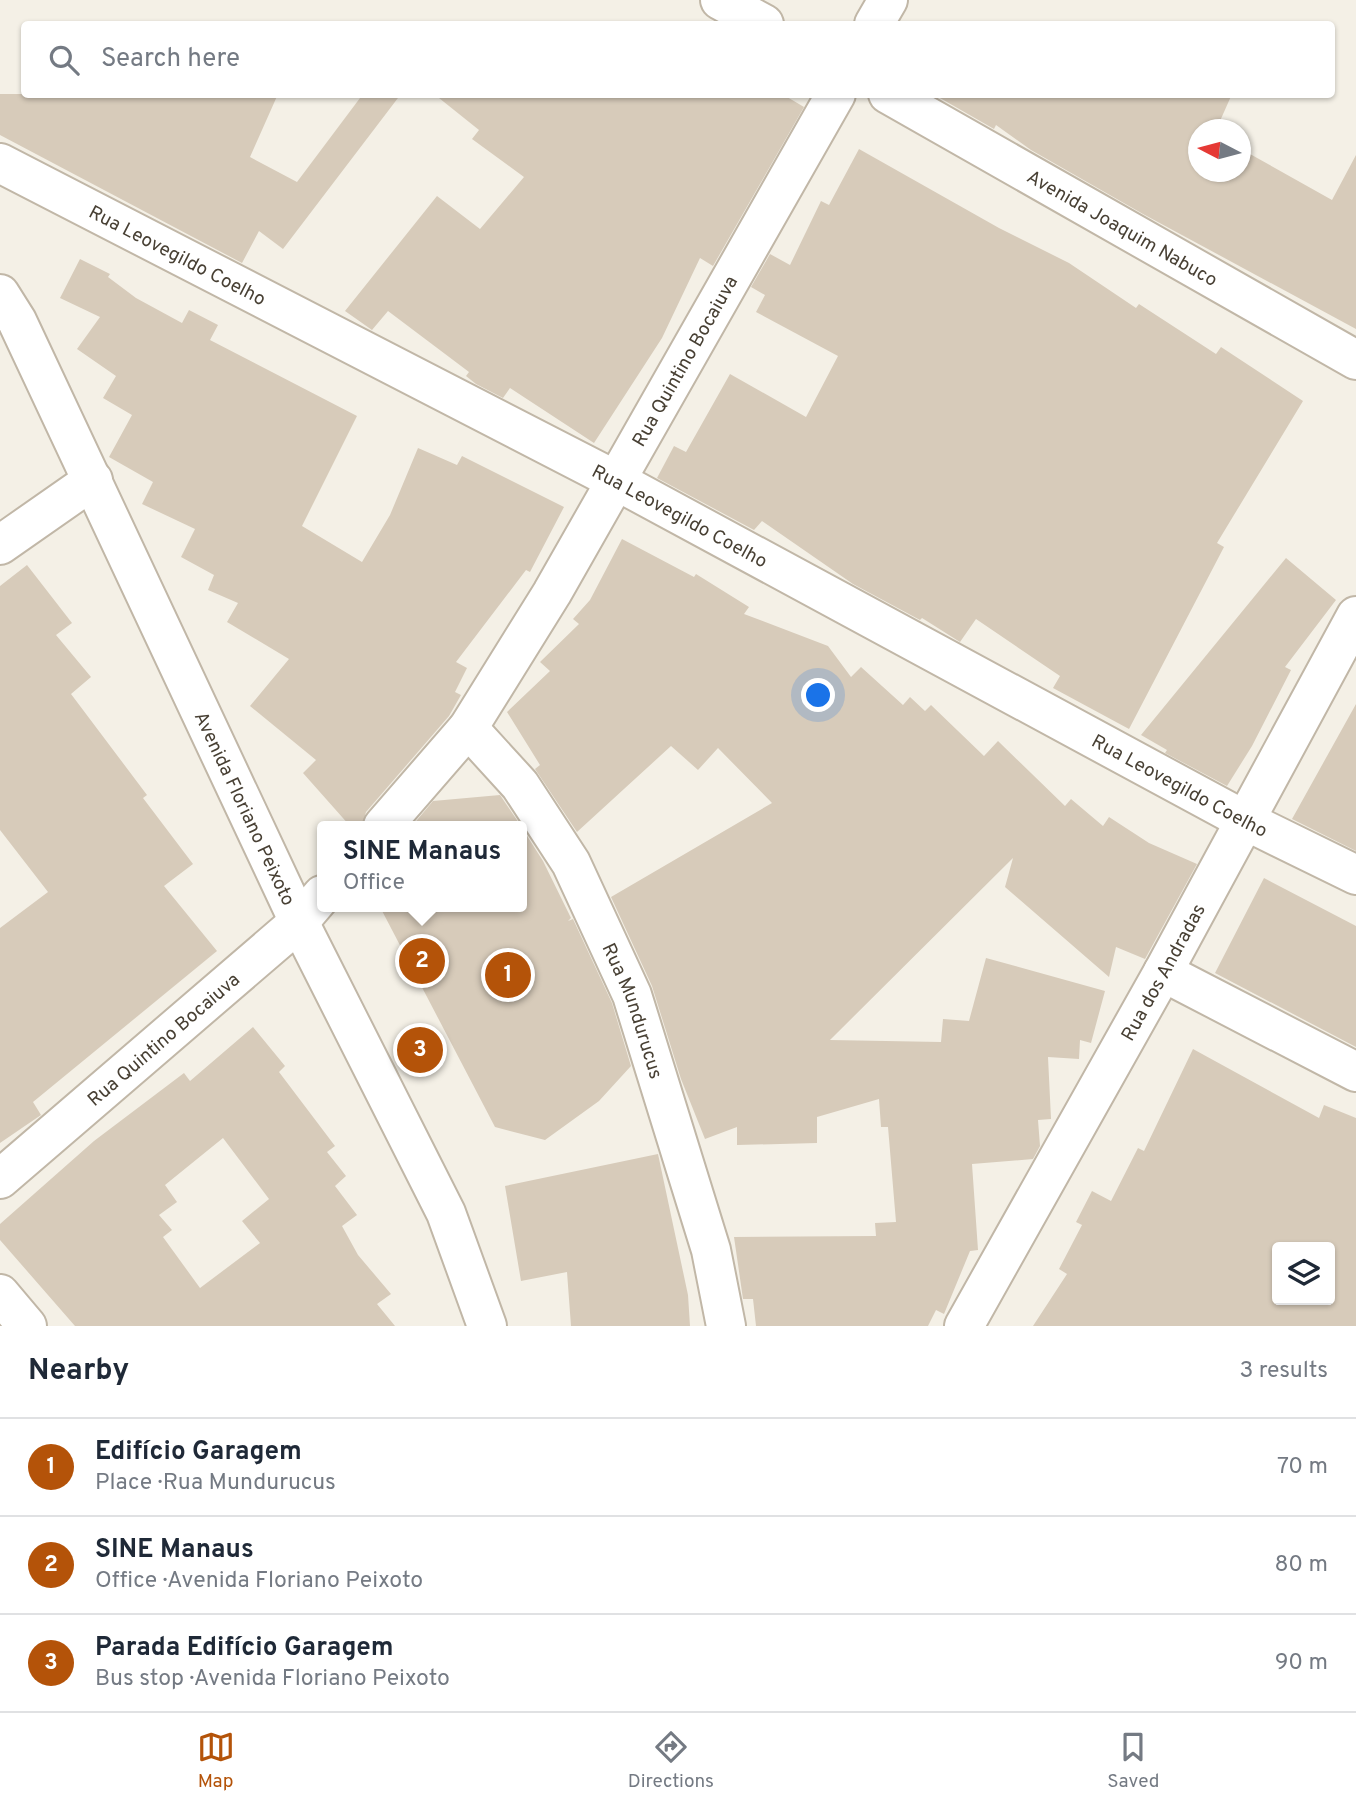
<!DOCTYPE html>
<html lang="en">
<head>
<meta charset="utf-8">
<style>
	body { margin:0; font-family:Overpass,sans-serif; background:#f6f6f7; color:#1f2937 }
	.controls { position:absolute; right:21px; bottom:21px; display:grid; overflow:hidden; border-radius:7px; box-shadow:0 2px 5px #0004 }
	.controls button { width:63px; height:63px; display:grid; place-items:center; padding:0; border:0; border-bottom:2px solid #e0e1e3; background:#fff; color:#1f2937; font:35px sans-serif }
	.compass { position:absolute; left:1188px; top:119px; width:63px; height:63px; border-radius:50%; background:#fff; box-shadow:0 2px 5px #0004; rotate:276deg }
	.you { position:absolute; left:819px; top:696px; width:24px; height:24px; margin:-18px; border:5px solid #fff; border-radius:50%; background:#1a73e8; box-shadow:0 0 0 10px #1a73e833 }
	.badge { display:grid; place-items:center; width:46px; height:46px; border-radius:50%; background:#b45309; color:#fff; font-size:23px; font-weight:700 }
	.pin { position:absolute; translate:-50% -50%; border:4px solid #fff; box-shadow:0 2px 7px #0006 }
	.popup { position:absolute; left:317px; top:821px; width:210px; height:91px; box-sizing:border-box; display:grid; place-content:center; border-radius:7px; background:#fff; filter:drop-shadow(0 2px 5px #0005); font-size:23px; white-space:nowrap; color:#747a83 }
	.popup b { font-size:26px; color:#1f2937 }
	.popup::after { content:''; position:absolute; left:50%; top:100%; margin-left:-14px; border:14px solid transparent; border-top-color:#fff }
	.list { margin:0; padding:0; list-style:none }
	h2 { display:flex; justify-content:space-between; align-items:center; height:91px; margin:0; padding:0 28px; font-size:30px }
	h2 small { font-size:23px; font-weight:400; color:#747a83 }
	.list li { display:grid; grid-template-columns:46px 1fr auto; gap:21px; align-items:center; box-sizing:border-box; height:98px; padding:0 28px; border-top:2px solid #e0e1e3 }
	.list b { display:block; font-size:26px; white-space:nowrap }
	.list p { margin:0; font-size:23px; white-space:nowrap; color:#747a83 }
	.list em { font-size:23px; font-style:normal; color:#747a83 }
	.icon { flex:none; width:38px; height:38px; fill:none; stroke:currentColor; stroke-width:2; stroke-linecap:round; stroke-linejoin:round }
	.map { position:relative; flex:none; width:1356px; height:1326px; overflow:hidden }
	.search { position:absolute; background:#fff; box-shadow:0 2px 5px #0004; left:21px; right:21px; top:21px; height:77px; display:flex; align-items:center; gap:18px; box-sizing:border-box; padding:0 24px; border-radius:7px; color:#747a83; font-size:26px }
	.sheet { height:385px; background:#fff }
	nav { display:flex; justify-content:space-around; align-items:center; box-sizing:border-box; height:98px; border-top:2px solid #e0e1e3; background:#fff; font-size:19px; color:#747a83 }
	nav a { display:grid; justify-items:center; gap:4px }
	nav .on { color:#b45309 }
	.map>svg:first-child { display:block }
	.building { fill:#d7cbba; fill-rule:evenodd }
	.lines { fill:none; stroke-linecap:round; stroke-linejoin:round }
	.minor-casing { stroke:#c1b7a7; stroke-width:42 }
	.minor { stroke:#fff; stroke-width:38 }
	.labels { text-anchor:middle; stroke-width:7; stroke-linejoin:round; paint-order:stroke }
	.street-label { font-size:19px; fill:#484034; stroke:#fff }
</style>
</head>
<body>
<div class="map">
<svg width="1356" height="1326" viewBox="0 0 1356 1326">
	<rect width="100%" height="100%" fill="#f4f0e6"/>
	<path class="building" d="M 0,94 L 278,94 L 250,157 L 297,182 L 363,94 L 401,94 L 283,249 L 259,231 L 242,263 L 0,135 Z
		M 434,94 L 782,94 L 804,107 L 713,266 L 700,258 L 662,338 L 594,443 L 510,388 L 503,398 L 476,384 L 466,376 L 469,372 L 388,311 L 372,330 L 345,311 L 437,196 L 480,229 L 524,177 L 472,139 L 479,130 Z
		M 933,94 L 1232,94 L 1216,130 L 1199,130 L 1199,172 L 1241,172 L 1241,149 L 1332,200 L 1356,155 L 1356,329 L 1143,214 L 1031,150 L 996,125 L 994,129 Z
		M 859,149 L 999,228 L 1069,263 L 1136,308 L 1139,304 L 1216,354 L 1221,347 L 1303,401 L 1217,543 L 1224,547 L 1129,729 L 1053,688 L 1060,676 L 976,619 L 960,642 L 922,618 L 920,620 L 853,584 L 762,521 L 754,530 L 657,478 L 674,446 L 686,452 L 730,374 L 806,417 L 838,356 L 756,312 L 765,295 L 751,287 L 770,254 L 790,265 L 821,201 L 829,205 Z
		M 80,259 L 110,274 L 108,277 L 136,298 L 182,323 L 189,310 L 218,325 L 210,340 L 357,416 L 302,526 L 362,562 L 390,515 L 418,448 L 457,465 L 462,456 L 564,507 L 530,572 L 526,570 L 456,662 L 467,668 L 455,692 L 461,695 L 449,716 L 366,812 L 362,826 L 350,826 L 303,773 L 316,760 L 250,706 L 289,659 L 227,622 L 238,603 L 208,590 L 214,575 L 181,557 L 195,529 L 142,504 L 153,482 L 109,457 L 132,415 L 103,398 L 116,376 L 77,349 L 100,317 L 60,298 Z
		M 622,539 L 694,577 L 696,574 L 749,607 L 744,614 L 828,646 L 851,677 L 861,667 L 903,705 L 910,697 L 925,711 L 931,705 L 984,756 L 998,741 L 1065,806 L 1071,799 L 1103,826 L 1109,817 L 1149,843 L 1197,864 L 1145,959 L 1116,947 L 1109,977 L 1005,887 L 1013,858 L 830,1040 L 941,1042 L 943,1019 L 969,1021 L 986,958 L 1105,991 L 1091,1043 L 1080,1040 L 1079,1059 L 1048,1057 L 1051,1119 L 1038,1120 L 1040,1146 L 1033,1159 L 972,1164 L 978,1250 L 970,1251 L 944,1314 L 936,1310 L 928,1326 L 756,1326 L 753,1299 L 743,1299 L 734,1237 L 876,1236 L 875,1223 L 896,1222 L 888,1127 L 881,1127 L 879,1099 L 817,1117 L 817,1143 L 737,1145 L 737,1127 L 705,1139 L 681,1079 L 652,986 L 611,897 L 772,803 L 718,748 L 698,770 L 671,746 L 577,832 L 535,769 L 540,765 L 507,712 L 550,671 L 540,662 L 579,624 L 573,619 L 590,600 Z
		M 1286,558 L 1336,600 L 1285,667 L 1291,670 L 1252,746 L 1227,786 L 1165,753 L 1167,750 L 1141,735 Z
		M 27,565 L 72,623 L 56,635 L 91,677 L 71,694 L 147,795 L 143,798 L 193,864 L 164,886 L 217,951 L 33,1102 L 41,1115 L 0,1143 L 0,928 L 48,892 L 0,830 L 0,586 Z
		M 1356,704 L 1356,851 L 1292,819 Z
		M 500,795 L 521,826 L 412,826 L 433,801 Z
		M 522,828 L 543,861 L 571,918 L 568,921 L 573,919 L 612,1003 L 631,1066 L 599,1101 L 545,1140 L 495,1127 L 380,907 L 522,907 Z
		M 1264,878 L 1356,926 L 1356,1047 L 1215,973 Z
		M 253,1027 L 285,1066 L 279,1072 L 335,1146 L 327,1152 L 346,1176 L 335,1186 L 357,1215 L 342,1226 L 358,1255 L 391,1294 L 377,1304 L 395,1326 L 75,1326 L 0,1240 L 0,1224 L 94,1141 L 184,1073 L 190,1081 ZM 223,1138 L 269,1199 L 242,1221 L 260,1243 L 200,1288 L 163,1237 L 172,1230 L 159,1215 L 177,1202 L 165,1185 Z
		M 1193,1049 L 1319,1118 L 1324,1105 L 1356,1118 L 1356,1326 L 1033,1326 L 1067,1274 L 1059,1269 L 1082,1225 L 1076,1222 L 1092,1191 L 1111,1201 L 1138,1148 L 1144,1151 ZM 1277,1247 L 1330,1247 L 1330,1300 L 1277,1300 Z
		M 658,1154 L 688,1295 L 690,1326 L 571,1326 L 567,1272 L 521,1281 L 505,1186 Z"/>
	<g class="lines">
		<g class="minor-casing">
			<g id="minor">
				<path d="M 720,0 L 764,24"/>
				<path d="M 874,24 L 888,0"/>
				<path id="s1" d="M 888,94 L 1356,360"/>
				<path id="s2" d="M 0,163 L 615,480 L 1246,821 L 1356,875"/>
				<path id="s3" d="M 0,294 L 17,321 L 299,922 L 446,1213 L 487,1326"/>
				<path d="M 0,545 L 93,480"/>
				<path id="s4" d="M 468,728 L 520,785 L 571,863 L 632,995 L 711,1250 L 726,1326"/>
				<path id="s5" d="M 383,826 L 468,728 L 552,593 L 836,94"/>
				<path d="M 1163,972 L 1356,1072"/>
				<path id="s6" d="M 0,1179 L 299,922 L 322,895"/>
				<path d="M 0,1294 L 27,1326"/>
				<path id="s7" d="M 964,1326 L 1163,972 L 1356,616"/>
			</g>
		</g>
		<use href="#minor" class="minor"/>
	</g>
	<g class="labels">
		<g class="street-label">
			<text dy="7" stroke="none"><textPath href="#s1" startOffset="270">Avenida Joaquim Nabuco</textPath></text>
			<text dy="7" stroke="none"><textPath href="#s2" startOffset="200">Rua Leovegildo Coelho</textPath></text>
			<text dy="7" stroke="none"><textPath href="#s5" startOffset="556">Rua Quintino Bocaiuva</textPath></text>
			<text dy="7" stroke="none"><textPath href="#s2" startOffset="766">Rua Leovegildo Coelho</textPath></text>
			<text dy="7" stroke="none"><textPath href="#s2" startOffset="1334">Rua Leovegildo Coelho</textPath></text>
			<text dy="7" stroke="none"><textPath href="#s3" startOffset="570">Avenida Floriano Peixoto</textPath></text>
			<text dy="7" stroke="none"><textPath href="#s7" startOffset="406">Rua dos Andradas</textPath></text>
			<text dy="7" stroke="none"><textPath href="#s4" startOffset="331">Rua Mundurucus</textPath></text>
			<text dy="7" stroke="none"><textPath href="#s6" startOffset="215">Rua Quintino Bocaiuva</textPath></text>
		</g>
	</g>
</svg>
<div class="controls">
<button><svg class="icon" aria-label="layers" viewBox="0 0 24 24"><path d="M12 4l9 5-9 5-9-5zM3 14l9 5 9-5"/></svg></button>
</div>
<svg class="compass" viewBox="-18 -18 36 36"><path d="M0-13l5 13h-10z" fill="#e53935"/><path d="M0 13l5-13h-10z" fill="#747a83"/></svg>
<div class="you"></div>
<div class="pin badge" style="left:508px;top:975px">1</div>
<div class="pin badge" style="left:422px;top:961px">2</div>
<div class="popup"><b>SINE Manaus</b>Office</div>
<div class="pin badge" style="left:420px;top:1050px">3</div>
<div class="search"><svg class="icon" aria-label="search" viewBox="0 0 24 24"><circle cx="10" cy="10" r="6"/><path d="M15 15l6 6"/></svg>Search here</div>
</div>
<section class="sheet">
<h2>Nearby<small>3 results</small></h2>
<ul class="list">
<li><span class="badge">1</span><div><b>Edifício Garagem</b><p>Place · Rua Mundurucus</p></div><em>70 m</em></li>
<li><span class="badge">2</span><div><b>SINE Manaus</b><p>Office · Avenida Floriano Peixoto</p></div><em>80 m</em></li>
<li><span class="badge">3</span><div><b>Parada Edifício Garagem</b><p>Bus stop · Avenida Floriano Peixoto</p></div><em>90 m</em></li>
</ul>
</section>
<nav>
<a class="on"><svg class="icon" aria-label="map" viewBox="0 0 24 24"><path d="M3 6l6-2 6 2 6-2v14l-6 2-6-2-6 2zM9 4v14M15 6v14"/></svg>Map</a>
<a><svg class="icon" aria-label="directions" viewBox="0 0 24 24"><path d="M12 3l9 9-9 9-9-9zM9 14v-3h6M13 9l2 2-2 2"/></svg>Directions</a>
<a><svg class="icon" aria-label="saved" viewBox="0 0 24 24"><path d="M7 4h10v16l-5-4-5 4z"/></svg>Saved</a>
</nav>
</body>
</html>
